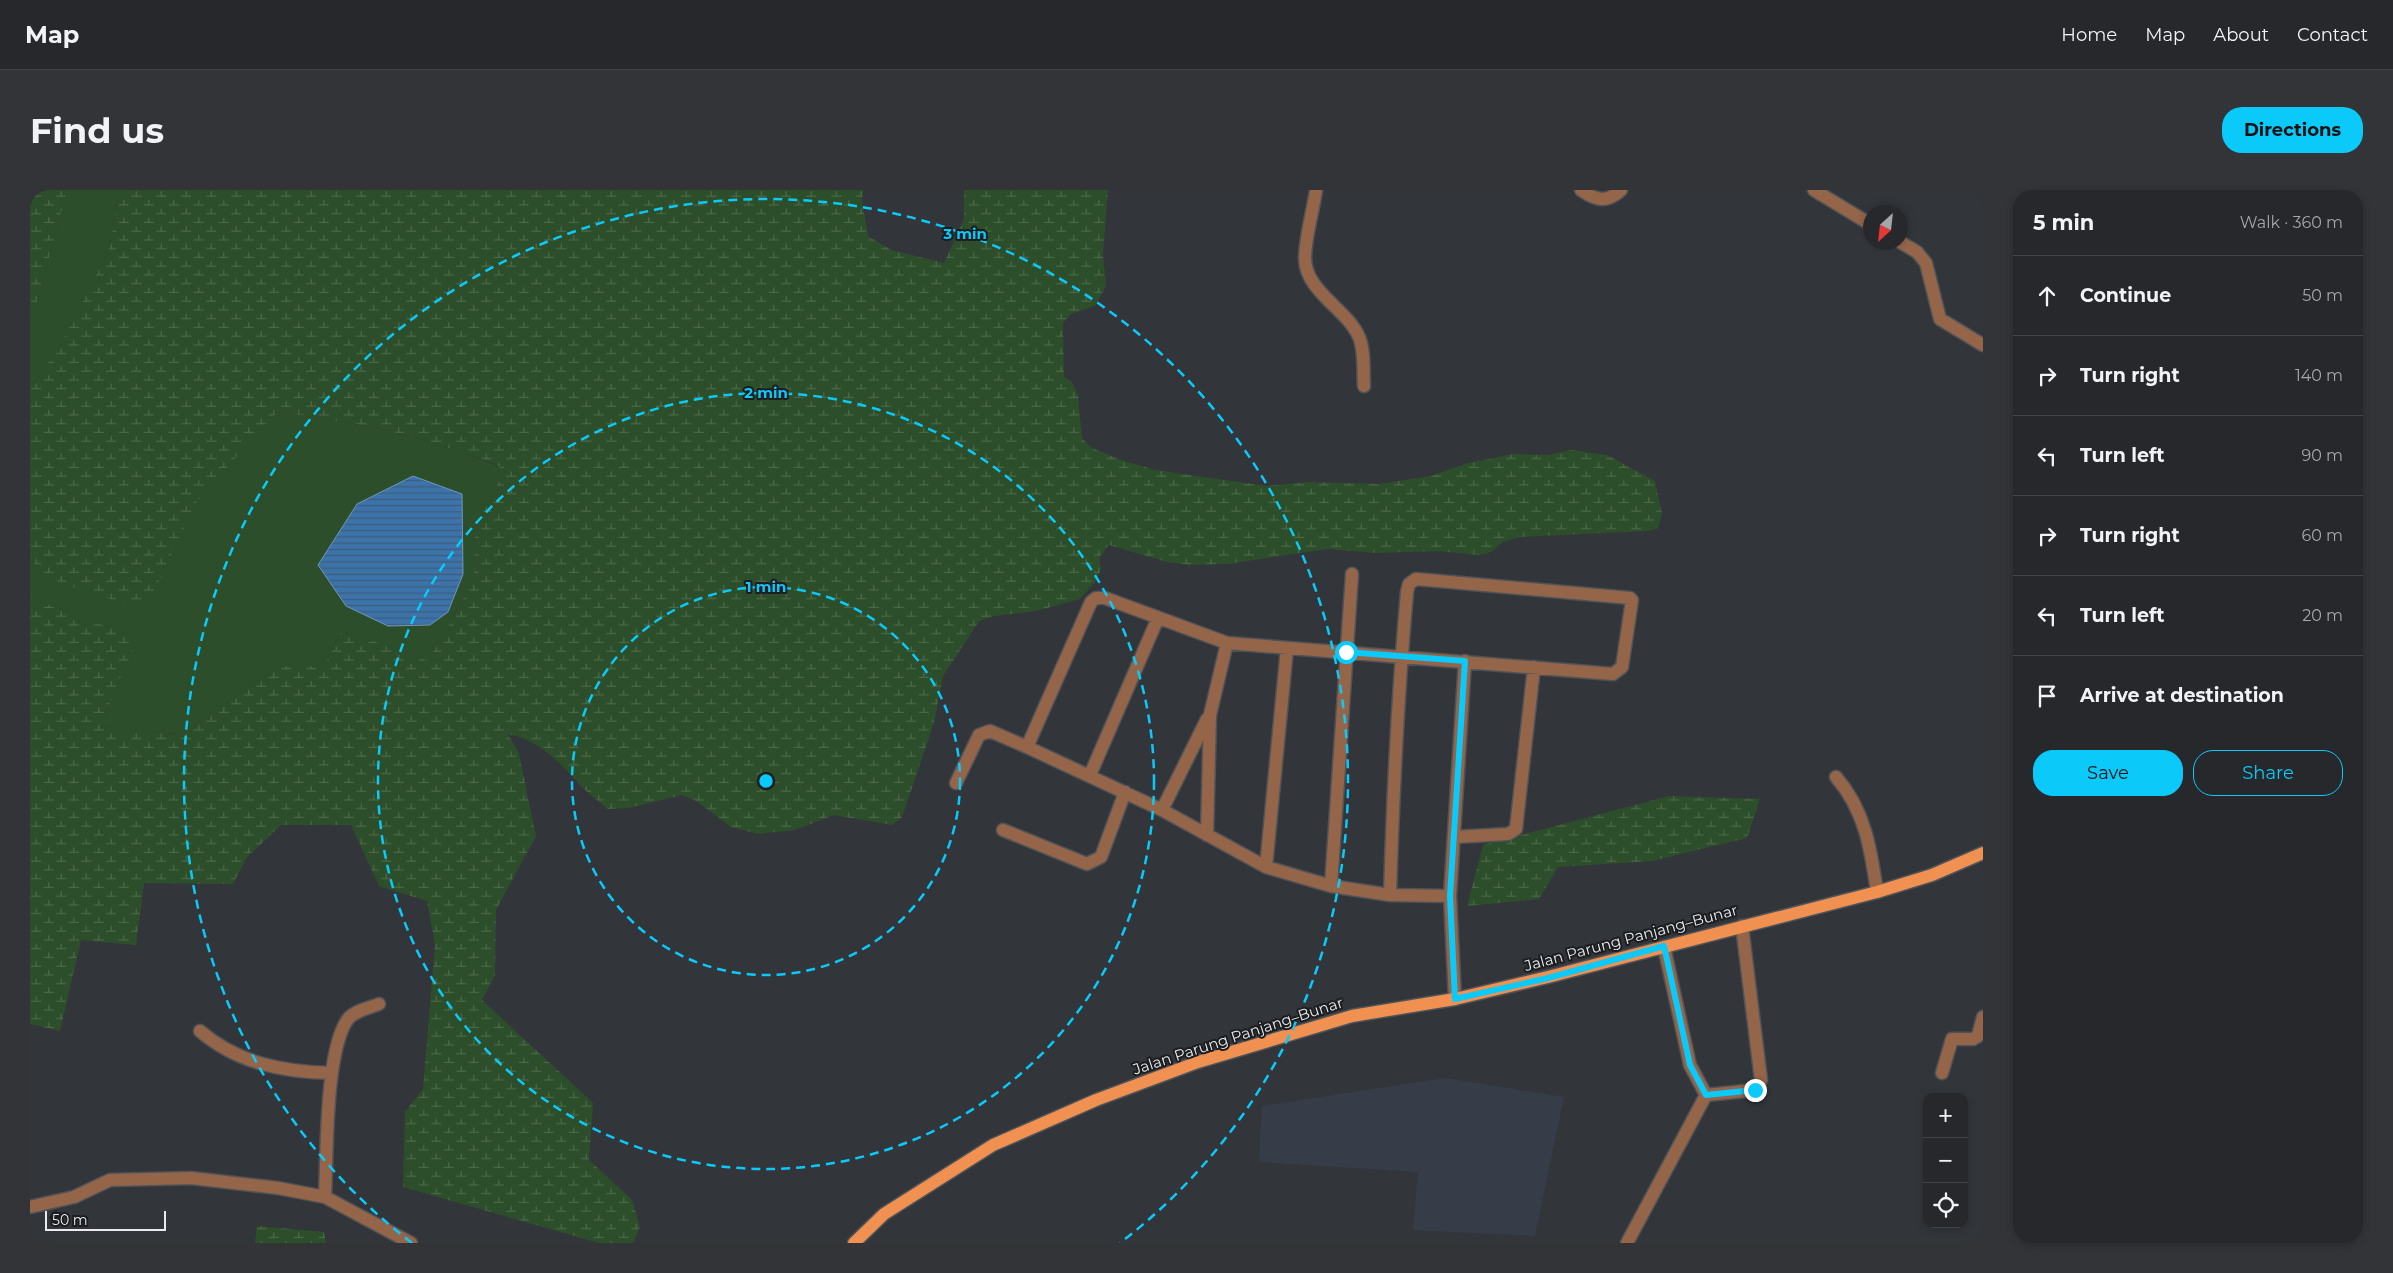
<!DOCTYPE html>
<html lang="en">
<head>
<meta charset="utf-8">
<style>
	body { margin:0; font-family:Montserrat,sans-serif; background:#323438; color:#f1f3f6 }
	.controls { position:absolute; right:15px; bottom:15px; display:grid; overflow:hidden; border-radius:10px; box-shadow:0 2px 8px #0003 }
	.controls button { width:45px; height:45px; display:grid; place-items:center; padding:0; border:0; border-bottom:1px solid #424448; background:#26282c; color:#f1f3f6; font:25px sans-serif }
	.compass { position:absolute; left:1833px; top:15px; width:45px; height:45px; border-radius:50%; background:#26282c; box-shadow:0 2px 8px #0003; rotate:207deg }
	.scale { position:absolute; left:15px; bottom:12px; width:121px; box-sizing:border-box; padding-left:5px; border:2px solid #e9ebef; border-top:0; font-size:14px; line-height:18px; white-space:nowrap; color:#e9ebef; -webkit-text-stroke:4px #1b1d20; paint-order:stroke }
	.stop { position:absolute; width:15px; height:15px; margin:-11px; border:4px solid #0bcafa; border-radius:50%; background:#fff }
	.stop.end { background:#0bcafa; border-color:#fff; box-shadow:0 1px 5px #0008 }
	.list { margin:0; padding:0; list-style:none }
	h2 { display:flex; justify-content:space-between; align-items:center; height:65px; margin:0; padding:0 20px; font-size:21px }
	h2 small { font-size:16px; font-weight:400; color:#a4a6a9 }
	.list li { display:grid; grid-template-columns:32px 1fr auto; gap:15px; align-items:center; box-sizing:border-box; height:80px; padding:0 20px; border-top:1px solid #424448 }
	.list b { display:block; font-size:19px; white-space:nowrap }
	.list em { font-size:16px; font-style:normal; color:#a4a6a9 }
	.actions { display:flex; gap:10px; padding:15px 20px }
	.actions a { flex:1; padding:11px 0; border:1px solid #0bcafa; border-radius:20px; text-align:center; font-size:18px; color:#0bcafa }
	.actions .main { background:#0bcafa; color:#111 }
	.icon { flex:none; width:28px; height:28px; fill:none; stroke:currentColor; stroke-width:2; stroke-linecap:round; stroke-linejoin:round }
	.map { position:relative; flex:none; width:1953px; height:1053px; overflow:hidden; border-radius:20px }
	header { display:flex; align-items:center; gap:30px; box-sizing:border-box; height:70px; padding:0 25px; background:#26282c; border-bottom:1px solid #424448 }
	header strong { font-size:24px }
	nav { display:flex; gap:28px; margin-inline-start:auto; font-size:18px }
	.intro { display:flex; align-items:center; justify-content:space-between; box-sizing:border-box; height:120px; padding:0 30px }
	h1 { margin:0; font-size:35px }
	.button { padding:12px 22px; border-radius:20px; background:#0bcafa; color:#111; font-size:18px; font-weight:700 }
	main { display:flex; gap:30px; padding:0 30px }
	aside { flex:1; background:#26282c; border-radius:20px; box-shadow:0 2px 8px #0003 }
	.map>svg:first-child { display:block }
	.built { fill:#363d48 }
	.grass { fill:#2d4e2a }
	.wetland { fill:url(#wetland-marsh) }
	.water { fill:url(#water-rules); stroke:#6f97bf }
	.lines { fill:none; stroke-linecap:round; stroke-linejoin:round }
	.street-casing { stroke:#4f5358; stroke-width:15 }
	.primary-casing { stroke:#4f5358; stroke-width:15 }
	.street { stroke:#946548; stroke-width:12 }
	.primary { stroke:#f09051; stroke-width:12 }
	.route { stroke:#0bcafa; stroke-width:6 }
	.ring { fill:none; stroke:#0bcafa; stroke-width:2.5; stroke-dasharray:9 6 }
	.labels { text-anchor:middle; stroke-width:4; stroke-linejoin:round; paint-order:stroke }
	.street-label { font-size:15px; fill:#e9ebef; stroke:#1b1d20 }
	.centre { fill:#0bcafa; stroke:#1b1d20; stroke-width:2.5 }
	.ring-label { font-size:15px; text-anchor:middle; font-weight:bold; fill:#0bcafa; stroke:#1b1d20; stroke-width:4; stroke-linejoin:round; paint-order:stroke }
</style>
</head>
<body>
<header>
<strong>Map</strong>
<nav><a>Home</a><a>Map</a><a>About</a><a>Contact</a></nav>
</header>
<div class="intro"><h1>Find us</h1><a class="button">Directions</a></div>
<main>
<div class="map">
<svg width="1953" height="1053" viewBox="0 0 1953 1053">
	<defs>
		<pattern id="wetland-marsh" width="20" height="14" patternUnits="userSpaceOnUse" patternTransform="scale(1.25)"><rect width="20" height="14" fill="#2d4e2a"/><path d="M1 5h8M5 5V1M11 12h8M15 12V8" fill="none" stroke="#4b6849"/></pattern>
		<pattern id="water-rules" width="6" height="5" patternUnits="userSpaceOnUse" patternTransform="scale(1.25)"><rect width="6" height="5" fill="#3b73aa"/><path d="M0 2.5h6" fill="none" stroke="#405c79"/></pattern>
	</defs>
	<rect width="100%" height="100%" fill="#32363b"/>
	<path class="built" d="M 1415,888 L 1534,907 L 1505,1046 L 1383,1040 L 1388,982 L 1229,972 L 1232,916 Z"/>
	<path class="grass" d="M 37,0 L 89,0 L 80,57 L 36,144 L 12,183 L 0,197 L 0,124 L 7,112 Z
		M 247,222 C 307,230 364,239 422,259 C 440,265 458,271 475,280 L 445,337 L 444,390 L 398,471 L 363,457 L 311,442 L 294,476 L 248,476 L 153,544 L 79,540 L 75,524 L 108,448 L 0,408 L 0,368 L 11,383 L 123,404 L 166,311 Z"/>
	<path class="wetland" d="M 0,0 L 37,0 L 7,112 L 0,124 Z
		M 89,0 L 833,0 L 832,11 L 838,46 L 861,60 L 914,73 L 934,29 L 934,0 L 1078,0 L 1073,64 L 1076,96 L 1065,116 L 1041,124 L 1033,133 L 1034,187 L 1042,192 L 1048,206 L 1052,248 L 1060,257 L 1091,270 L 1125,280 L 1237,296 L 1279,292 L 1349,294 L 1401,286 L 1438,273 L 1484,264 L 1518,265 L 1541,260 L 1577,265 L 1625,291 L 1632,324 L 1628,338 L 1618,341 L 1490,347 L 1473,352 L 1461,362 L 1449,365 L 1407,361 L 1346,363 L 1297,359 L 1197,374 L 1161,375 L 1137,372 L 1079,355 L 1069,368 L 1071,379 L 1066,391 L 1050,409 L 1006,421 L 964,426 L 949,431 L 913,486 L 904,533 L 872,627 L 862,635 L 804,625 L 765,640 L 728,644 L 701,637 L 666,611 L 652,605 L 599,618 L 578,619 C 570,612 561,606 554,599 C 532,575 512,551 478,544 L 489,564 L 506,646 L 466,720 L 465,785 L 452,810 L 563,913 L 559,970 L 602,1010 L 610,1037 L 603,1053 L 569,1053 L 373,997 L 375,922 L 393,899 L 405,754 L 397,711 L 349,696 L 321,635 L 251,635 L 217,667 L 203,694 L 114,693 L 106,755 L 51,750 L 30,841 L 0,834 L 0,408 L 108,448 L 75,524 L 79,540 L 153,544 L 248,476 L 294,476 L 311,442 L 363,457 L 398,471 L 444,390 L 445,337 L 475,280 C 459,270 440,265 422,259 C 365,239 307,230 247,222 L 167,311 L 123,404 L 106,417 L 35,395 L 11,383 L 0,368 L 0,197 L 12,183 L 36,144 L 80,57 Z
		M 1639,606 L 1730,609 L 1717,648 L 1622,671 L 1528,677 L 1509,709 L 1437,716 L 1453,655 Z
		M 227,1036 L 294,1042 L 296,1053 L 225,1053 Z"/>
	<path class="water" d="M 383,286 L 432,304 L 433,384 L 418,422 L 400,435 L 358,436 L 316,416 L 288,375 L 327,314 Z"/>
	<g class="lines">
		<g class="street-casing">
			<path id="street" d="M 1286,0 C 1283,22 1275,47 1275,69 C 1276,102 1317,119 1329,147 C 1335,161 1333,181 1334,196
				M 1551,0 C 1567,11 1577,13 1591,0
				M 1784,0 L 1840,34
				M 1870,52 L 1887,62 L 1896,73 L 1910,129 L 1953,155
				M 1060,585 L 1128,428
				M 1806,587 C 1835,620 1841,660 1847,702
				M 926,593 L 949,545 L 960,541 L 997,557
				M 1132,620 L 1177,529
				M 973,640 L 1057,674 L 1071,667 L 1095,602
				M 1177,645 L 1180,525 L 1197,453
				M 1424,647 L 1478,644 L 1486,639 L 1504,477
				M 1236,677 L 1257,458
				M 1301,696 L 1322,384
				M 1360,705 C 1363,603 1368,503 1377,402 L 1379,394 L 1386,389 L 1600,408 L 1602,410 L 1592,477 L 1583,484 L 1197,453 L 1075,408 L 1066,408 L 1061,412 L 997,557 L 1132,620 L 1236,677 L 1301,696 L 1360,705 L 1420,706
				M 1634,757 L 1660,875 L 1676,905
				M 1425,809 L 1420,706 L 1435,471
				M 170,841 C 207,873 253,882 301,883
				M 1912,883 L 1922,849 L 1943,849 L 1948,846 L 1953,827
				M 1676,905 L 1725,900 L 1731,890 L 1712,736
				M 295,1007 C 297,967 295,860 318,829 C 324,821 339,818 349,814
				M 0,1017 L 44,1007 L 80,990 L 161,988 L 248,998 L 295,1007 L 381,1053
				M 1597,1053 L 1676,905"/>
		</g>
		<g class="primary-casing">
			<path id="primary" d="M 824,1053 L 854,1024 L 963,955 L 1066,910 L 1168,872 L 1322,826 L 1425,809 L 1518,787 L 1847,702 L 1902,685 L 1953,663"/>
		</g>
		<use href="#street" class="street"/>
		<use href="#primary" class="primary"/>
	</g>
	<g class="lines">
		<path class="route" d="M 1316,462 L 1435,471 L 1420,706 L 1425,809 L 1518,788 L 1634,756 L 1660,875 L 1676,905 L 1725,900"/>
	</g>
	<g class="ring">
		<circle cx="736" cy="591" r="194"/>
		<circle cx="736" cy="591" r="388"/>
		<path d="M382 1053A582 582 0 1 1 1090 1053"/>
	</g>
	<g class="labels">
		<g class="street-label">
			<text transform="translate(1601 748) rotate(-15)" y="5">Jalan Parung Panjang–Bunar</text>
			<text transform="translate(1208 846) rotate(-18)" y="5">Jalan Parung Panjang–Bunar</text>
		</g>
	</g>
	<circle cx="736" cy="591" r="8" class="centre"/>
	<g class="ring-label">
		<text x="935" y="49">3 min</text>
		<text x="736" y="208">2 min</text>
		<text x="736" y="402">1 min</text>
	</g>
</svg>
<div class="controls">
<button>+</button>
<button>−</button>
<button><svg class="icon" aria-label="locate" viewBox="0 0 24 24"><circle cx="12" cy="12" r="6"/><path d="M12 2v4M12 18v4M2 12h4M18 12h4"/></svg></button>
</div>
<svg class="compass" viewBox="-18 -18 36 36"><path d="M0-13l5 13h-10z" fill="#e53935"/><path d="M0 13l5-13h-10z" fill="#a4a6a9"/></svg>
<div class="scale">50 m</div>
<div class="stop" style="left:1316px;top:462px"></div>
<div class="stop end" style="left:1725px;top:900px"></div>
</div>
<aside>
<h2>5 min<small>Walk · 360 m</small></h2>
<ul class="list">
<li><svg class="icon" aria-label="ahead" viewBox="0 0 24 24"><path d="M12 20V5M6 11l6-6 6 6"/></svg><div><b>Continue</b></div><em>50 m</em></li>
<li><svg class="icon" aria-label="right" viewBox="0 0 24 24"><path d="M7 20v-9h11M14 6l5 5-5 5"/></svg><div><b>Turn right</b></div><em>140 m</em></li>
<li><svg class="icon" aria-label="left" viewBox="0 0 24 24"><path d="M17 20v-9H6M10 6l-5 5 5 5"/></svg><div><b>Turn left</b></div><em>90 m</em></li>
<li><svg class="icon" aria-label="right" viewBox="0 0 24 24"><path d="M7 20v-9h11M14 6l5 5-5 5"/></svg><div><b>Turn right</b></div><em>60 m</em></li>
<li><svg class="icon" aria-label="left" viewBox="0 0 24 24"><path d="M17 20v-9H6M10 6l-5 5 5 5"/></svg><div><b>Turn left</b></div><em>20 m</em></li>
<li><svg class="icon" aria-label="arrive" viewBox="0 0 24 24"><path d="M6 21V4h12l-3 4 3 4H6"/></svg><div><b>Arrive at destination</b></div></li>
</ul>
<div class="actions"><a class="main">Save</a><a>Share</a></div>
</aside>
</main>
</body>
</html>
